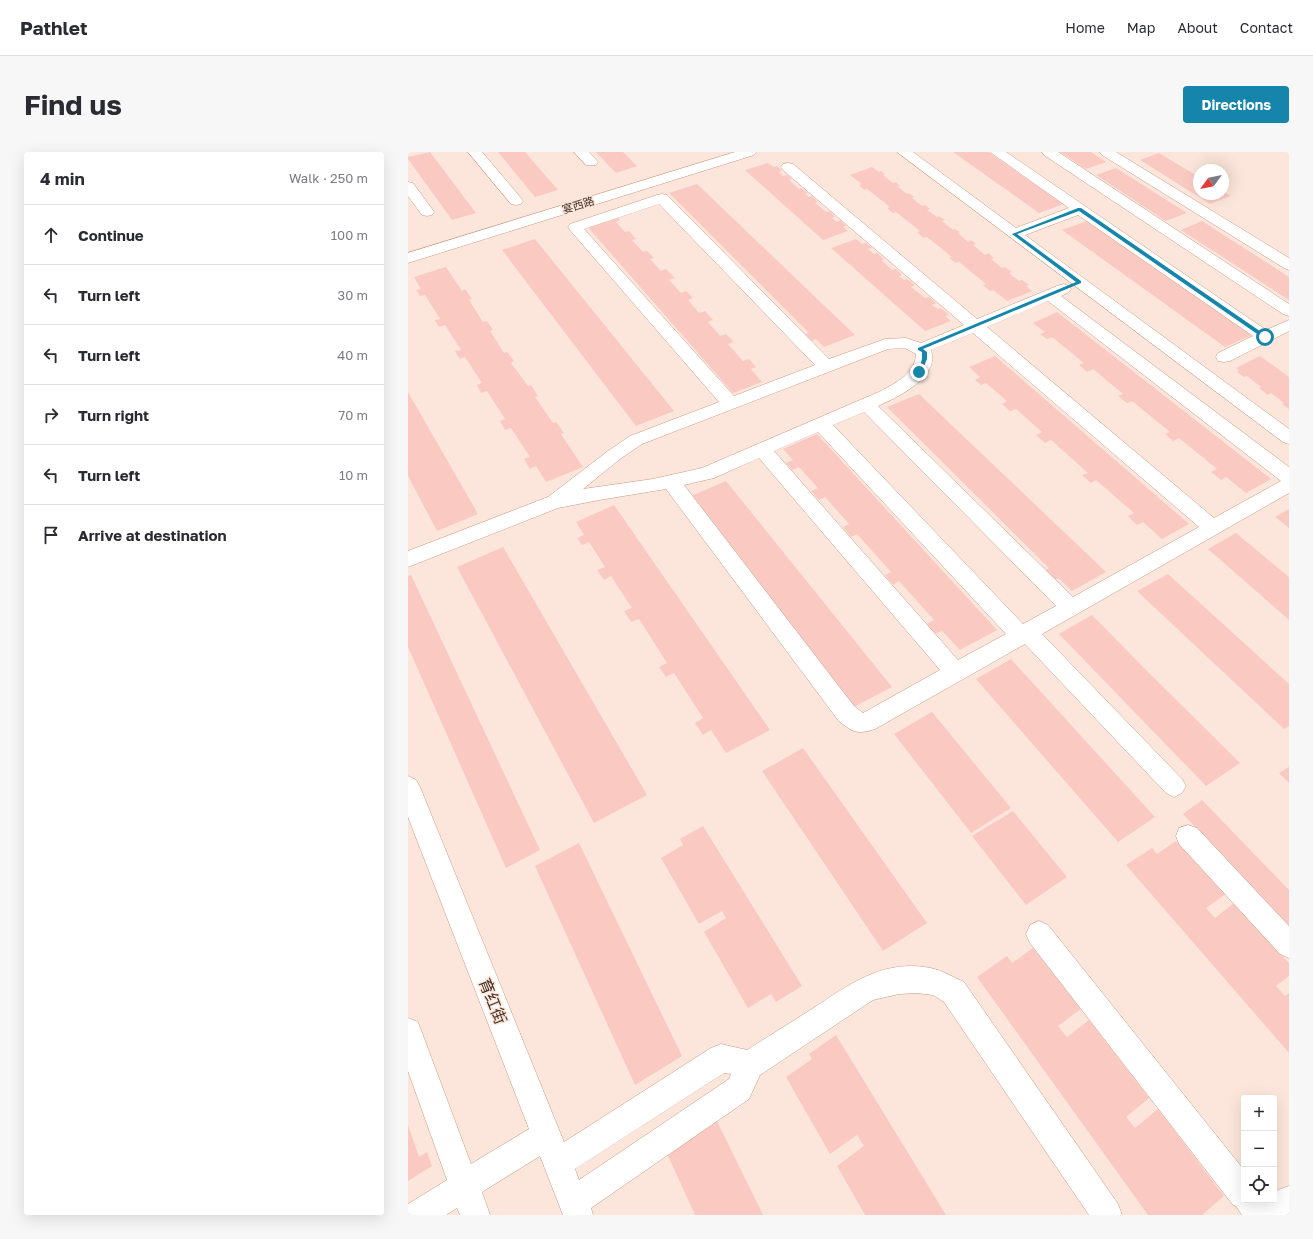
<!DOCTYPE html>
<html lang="en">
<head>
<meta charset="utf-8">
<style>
	body { margin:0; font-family:"Golos Text","Noto Sans SC",sans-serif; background:#f7f7f7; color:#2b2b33 }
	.controls { position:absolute; right:12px; bottom:12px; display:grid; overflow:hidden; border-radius:4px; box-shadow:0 4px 16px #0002 }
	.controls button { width:36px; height:36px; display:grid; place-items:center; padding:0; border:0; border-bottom:1px solid #e1e1e2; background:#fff; color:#2b2b33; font:20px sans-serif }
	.compass { position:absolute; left:785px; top:12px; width:36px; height:36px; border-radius:50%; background:#fff; box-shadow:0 4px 16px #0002; rotate:237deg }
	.stop { position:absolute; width:12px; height:12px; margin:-9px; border:3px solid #1585ab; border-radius:50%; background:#fff }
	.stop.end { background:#1585ab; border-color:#fff; box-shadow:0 1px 4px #0008 }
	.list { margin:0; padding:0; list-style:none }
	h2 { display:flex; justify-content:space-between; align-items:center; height:52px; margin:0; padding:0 16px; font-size:17px }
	h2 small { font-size:13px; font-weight:400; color:#7c7c81 }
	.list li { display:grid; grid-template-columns:26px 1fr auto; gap:12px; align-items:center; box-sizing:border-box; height:60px; padding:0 16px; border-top:1px solid #e1e1e2 }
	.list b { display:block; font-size:15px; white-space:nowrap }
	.list em { font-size:13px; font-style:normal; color:#7c7c81 }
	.icon { flex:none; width:22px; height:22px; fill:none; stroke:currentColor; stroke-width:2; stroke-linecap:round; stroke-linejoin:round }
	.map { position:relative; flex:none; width:881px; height:1063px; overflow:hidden; border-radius:4px }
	header { display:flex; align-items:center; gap:24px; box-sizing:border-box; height:56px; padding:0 20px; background:#fff; border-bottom:1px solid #e1e1e2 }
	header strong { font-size:19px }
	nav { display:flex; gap:22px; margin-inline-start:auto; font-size:14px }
	.intro { display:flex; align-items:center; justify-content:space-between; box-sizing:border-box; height:96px; padding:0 24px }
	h1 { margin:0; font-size:28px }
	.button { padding:10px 18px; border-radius:4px; background:#1585ab; color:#fff; font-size:14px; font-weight:700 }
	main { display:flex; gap:24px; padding:0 24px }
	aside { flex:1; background:#fff; border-radius:4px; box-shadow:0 4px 16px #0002 }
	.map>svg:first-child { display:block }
	.building { fill:#fac9c2 }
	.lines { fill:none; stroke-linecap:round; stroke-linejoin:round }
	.minor-casing { stroke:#cc997f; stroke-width:1 }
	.minor { fill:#fff; fill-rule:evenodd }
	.route { fill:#1585ab }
	.labels { text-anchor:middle; stroke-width:3; stroke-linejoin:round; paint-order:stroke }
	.far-street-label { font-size:11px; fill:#463126; stroke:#fce6db }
	.near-street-label { font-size:16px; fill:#463126; stroke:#fce6db }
</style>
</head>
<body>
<header>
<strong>Pathlet</strong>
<nav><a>Home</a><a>Map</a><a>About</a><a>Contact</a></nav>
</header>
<div class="intro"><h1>Find us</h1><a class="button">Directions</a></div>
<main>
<aside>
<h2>4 min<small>Walk · 250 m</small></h2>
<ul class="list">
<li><svg class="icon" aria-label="ahead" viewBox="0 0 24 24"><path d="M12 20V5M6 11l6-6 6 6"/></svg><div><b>Continue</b></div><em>100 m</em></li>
<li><svg class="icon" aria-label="left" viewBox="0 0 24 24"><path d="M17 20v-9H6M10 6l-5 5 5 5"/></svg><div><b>Turn left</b></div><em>30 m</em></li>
<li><svg class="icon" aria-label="left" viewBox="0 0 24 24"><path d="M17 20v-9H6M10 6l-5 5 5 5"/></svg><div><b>Turn left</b></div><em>40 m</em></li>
<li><svg class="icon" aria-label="right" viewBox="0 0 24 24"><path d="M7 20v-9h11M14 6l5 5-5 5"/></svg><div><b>Turn right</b></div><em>70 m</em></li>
<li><svg class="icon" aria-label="left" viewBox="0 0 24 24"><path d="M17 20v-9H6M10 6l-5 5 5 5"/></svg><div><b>Turn left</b></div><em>10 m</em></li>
<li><svg class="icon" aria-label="arrive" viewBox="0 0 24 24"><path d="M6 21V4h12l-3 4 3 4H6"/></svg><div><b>Arrive at destination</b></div></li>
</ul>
</aside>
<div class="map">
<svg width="881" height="1063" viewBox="0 0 881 1063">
	<rect width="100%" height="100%" fill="#fce6db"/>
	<path class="building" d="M 22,0 L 68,61 L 44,68 L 0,7 L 0,5 Z
		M 90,0 L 117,0 L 150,38 L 127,45 Z
		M 188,0 L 215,0 L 229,14 L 208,21 Z
		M 545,0 L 580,0 L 655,52 L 631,61 Z
		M 652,0 L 683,0 L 698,10 L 678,17 Z
		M 751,1 L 791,25 L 791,42 L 815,42 L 815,39 L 822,44 L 802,52 L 732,8 Z
		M 360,11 L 366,15 L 369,14 L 374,19 L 371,20 L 375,24 L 379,23 L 384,27 L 381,28 L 391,37 L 394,36 L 400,41 L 397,42 L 401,45 L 404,44 L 410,50 L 407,51 L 418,60 L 422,59 L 427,65 L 424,66 L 429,70 L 432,68 L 438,74 L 435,75 L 440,79 L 415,88 L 337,18 Z
		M 464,15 L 471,20 L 473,19 L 477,22 L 475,23 L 485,31 L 488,30 L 492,34 L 489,34 L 499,42 L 501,41 L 506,45 L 504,46 L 514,54 L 517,53 L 522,57 L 519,58 L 529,65 L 531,64 L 537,68 L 534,69 L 545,78 L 547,77 L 552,80 L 550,81 L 560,90 L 563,88 L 568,92 L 565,93 L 577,103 L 580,101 L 586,106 L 583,107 L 594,116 L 597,115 L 604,120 L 601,121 L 611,129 L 614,128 L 621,133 L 618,134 L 624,139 L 599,149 L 585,138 L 582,139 L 575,133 L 578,132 L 551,110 L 548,111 L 541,106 L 544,105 L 519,85 L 516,86 L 509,80 L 512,79 L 488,60 L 485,61 L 479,56 L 482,55 L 459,37 L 456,38 L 451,33 L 454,32 L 442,23 Z
		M 708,16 L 779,61 L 758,69 L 688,23 Z
		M 289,32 L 447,183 L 416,195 L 408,187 L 404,189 L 397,182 L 401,181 L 261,41 Z
		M 208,64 L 212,68 L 208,70 L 217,80 L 221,79 L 228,87 L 224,88 L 235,100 L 239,99 L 246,106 L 242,107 L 253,119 L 258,117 L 267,126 L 261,128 L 273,141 L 278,139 L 285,146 L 280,148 L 291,161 L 297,159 L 305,168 L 300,170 L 312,184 L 318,182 L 326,190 L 320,192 L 335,209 L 341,207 L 348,215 L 343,217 L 354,230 L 325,241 L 178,73 Z
		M 679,69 L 844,183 L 817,195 L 654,78 Z
		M 794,69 L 881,125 L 881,148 L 773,78 Z
		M 127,87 L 266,259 L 228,274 L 94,98 Z
		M 448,87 L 454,92 L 458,91 L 464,96 L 460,97 L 466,102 L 469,101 L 476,107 L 473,108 L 484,118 L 488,117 L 494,123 L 491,124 L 496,128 L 499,127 L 507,133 L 503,135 L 517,146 L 521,145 L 528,151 L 524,153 L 530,157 L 533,156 L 541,163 L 537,164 L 543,169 L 517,179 L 423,96 Z
		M 38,115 L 54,139 L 57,137 L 64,147 L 61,148 L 75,170 L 79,169 L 85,178 L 82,179 L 96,201 L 99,200 L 106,209 L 103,211 L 120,234 L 123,233 L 130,244 L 127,245 L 145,271 L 148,270 L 156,281 L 153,282 L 175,315 L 138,330 L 128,314 L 122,317 L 116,307 L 122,305 L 103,276 L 97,278 L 92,269 L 97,267 L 79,239 L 73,241 L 69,233 L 74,231 L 57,205 L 52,207 L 47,199 L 53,198 L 37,173 L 31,175 L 27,168 L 32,167 L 17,143 L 12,144 L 8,138 L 13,137 L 6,125 Z
		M 649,160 L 863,327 L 838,341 L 818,325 L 813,328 L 803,320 L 809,317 L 771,286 L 765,289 L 757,282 L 762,280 L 724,249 L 719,251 L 710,244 L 715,242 L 685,217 L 679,220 L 671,213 L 676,211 L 644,185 L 639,187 L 632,182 L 637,180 L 625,171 Z
		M 587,204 L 781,372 L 754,387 L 735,370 L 729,373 L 720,364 L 726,361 L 688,328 L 683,331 L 674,323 L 680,321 L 643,288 L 637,291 L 628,283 L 634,280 L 608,257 L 602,259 L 594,252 L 599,249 L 578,231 L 573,233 L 567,228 L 572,225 L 561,215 Z
		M 852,204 L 881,225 L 881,257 L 874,252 L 876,251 L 863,241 L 860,243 L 851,236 L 853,235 L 839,224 L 836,225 L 829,220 L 831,218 L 828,216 Z
		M 0,240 L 70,362 L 29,379 L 0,324 Z
		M 511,242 L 698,420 L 664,439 L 651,426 L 646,428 L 636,419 L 641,416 L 479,255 Z
		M 409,282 L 589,478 L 552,498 L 534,479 L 527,482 L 519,472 L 526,468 L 491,429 L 485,433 L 477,423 L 483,420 L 449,382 L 443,385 L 435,375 L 441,372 L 417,345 L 411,348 L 403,339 L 410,336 L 391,315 L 384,318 L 378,311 L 385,308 L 375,297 Z
		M 318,329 L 484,535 L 444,556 L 283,344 Z
		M 206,353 L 362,578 L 318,601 L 303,578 L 295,583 L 287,571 L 295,566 L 266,521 L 258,525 L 251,515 L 259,511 L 231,467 L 223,470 L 216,459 L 224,456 L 203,424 L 196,428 L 189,418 L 197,415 L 181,390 L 174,393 L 169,386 L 176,383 L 168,370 Z
		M 881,357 L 881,376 L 867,365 Z
		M 828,381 L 881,425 L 881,468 L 800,397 Z
		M 95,395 L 239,643 L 186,671 L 49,415 Z
		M 760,422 L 881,532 L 881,574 L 876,577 L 729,439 Z
		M 3,423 L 132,698 L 98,716 L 0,495 L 0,424 Z
		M 684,463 L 738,518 L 832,611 L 798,634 L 651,482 Z
		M 603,507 L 715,630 L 747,665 L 710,690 L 568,527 Z
		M 524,560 L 603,656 L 563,681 L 486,582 Z
		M 395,596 L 519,771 L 475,799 L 354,619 Z
		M 881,615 L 881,631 L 871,621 Z
		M 794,648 L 881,738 L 881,774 L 775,662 Z
		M 605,659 L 659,725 L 618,753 L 564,684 Z
		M 295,674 L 394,834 L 368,850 L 363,842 L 340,856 L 296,780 L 318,766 L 314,759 L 291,772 L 253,706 L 275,693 L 272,687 Z
		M 768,689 L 818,742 L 798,756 L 807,766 L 826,751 L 881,811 L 881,824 L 868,834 L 877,844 L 881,841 L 881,901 L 718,713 L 744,696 L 749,702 Z
		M 171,691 L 274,904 L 227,933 L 127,714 Z
		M 625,796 L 673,857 L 650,874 L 659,885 L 681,868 L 741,946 L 718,965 L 727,976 L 750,957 L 816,1044 L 794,1063 L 740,1063 L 569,825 L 599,804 L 604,811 Z
		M 428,883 L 538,1063 L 457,1063 L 429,1014 L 456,994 L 449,983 L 422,1002 L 378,925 L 404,907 L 401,902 Z
		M 307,965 L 355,1063 L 287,1063 L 257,997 Z
		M 0,973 L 11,1005 L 19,1000 L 24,1014 L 0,1029 Z"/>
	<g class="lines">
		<g class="minor-casing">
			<path id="minor" d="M 60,0 L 74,0 L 113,46 L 115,49 L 113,52 L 108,53 L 103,52 Z
				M 166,0 L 181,0 L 190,10 L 188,13 L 178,13 Z
				M 327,0 L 348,0 L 346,3 L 0,111 L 0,101 Z
				M 489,0 L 505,0 L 608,76 L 661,56 L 582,0 L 598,0 L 858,178 L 881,168 L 881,179 L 822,209 L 816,210 L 810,209 L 808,205 L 810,201 L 845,184 L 670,63 L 617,83 L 881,277 L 881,292 L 875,290 Z
				M 634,0 L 650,0 L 881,152 L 881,164 L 875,162 L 636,3 Z
				M 692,0 L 708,0 L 881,106 L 881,118 L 876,116 L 694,3 Z
				M 380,11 L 385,12 L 569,167 L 649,134 L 655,132 L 661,134 L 663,137 L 661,140 L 653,144 L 881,315 L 881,341 L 634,482 L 774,627 L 778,634 L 774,641 L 766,645 L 758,641 L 617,492 L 467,577 C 449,583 444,580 430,568 L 258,337 L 191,348 L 150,356 L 0,415 L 0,399 L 140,345 L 200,299 L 222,284 L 311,250 L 162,78 L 160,75 L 162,72 L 249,43 L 254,42 L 259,43 L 421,207 L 477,187 L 498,186 L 513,191 L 556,173 L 375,18 L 373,15 L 375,12 ZM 251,52 L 407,213 L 326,244 L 176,77 ZM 640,149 L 873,329 L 806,366 L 579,175 ZM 565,181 L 791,375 L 665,445 L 470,254 C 488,246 533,225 523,198 ZM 497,196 L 508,202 C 507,222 489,230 473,239 L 294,316 L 245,327 L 175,337 L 212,307 L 234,292 L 480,197 ZM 456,260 L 648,454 L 615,472 L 425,273 ZM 410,280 L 598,482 L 550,508 L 366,299 ZM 351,306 L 532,518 L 455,561 L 446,554 L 276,333 L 306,326 Z
				M 0,30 L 5,31 L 24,57 L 26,60 L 24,63 L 19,64 L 14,63 L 0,44 Z
				M 0,624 L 8,628 L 12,635 L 156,990 L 303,896 L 313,892 L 339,898 C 361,884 382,871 404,857 C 439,834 472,809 516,815 C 530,816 543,824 556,830 L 710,1052 L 714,1063 L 681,1063 L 536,850 L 525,843 L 509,841 L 491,842 L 465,848 L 352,923 L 341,947 L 183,1056 L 185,1063 L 155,1063 L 132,1004 L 74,1040 L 82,1063 L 52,1063 L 49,1056 L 38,1063 L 0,1063 L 0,1052 L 39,1028 L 0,919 L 0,866 L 10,870 L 63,1012 L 121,977 L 0,665 ZM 316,921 L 323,922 L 321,927 L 171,1028 L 167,1017 Z
				M 780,673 L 789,676 L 881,774 L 881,806 L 872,802 L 771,692 L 768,684 L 771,676 Z
				M 631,769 L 640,773 L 836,1018 L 836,1048 L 866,1048 L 866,1042 L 870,1038 L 881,1034 L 881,1063 L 834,1063 L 828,1054 L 825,1053 L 622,791 L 618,782 L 622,773 Z"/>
		</g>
		<use href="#minor" class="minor"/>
	</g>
	<path class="route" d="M 670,56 L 673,56 L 859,184 L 859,186 L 855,186 L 671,59 L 609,82 L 673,129 L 673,131 L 515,197 L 519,200 L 519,207 L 513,221 L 510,221 L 514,207 L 514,200 L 510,198 L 510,196 L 668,130 L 604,82 Z"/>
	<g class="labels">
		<g class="far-street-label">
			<text transform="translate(170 53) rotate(-17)" y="4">宴西路</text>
		</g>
		<g class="near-street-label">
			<text transform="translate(85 849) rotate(68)" y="6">育红街</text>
		</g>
	</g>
</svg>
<div class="controls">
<button>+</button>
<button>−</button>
<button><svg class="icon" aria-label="locate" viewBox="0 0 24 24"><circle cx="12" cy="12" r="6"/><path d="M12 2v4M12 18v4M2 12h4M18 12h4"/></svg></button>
</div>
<svg class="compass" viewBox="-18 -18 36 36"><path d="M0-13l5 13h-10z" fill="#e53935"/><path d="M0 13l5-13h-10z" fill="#7c7c81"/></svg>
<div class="stop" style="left:857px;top:185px"></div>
<div class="stop end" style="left:511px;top:220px"></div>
</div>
</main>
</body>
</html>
